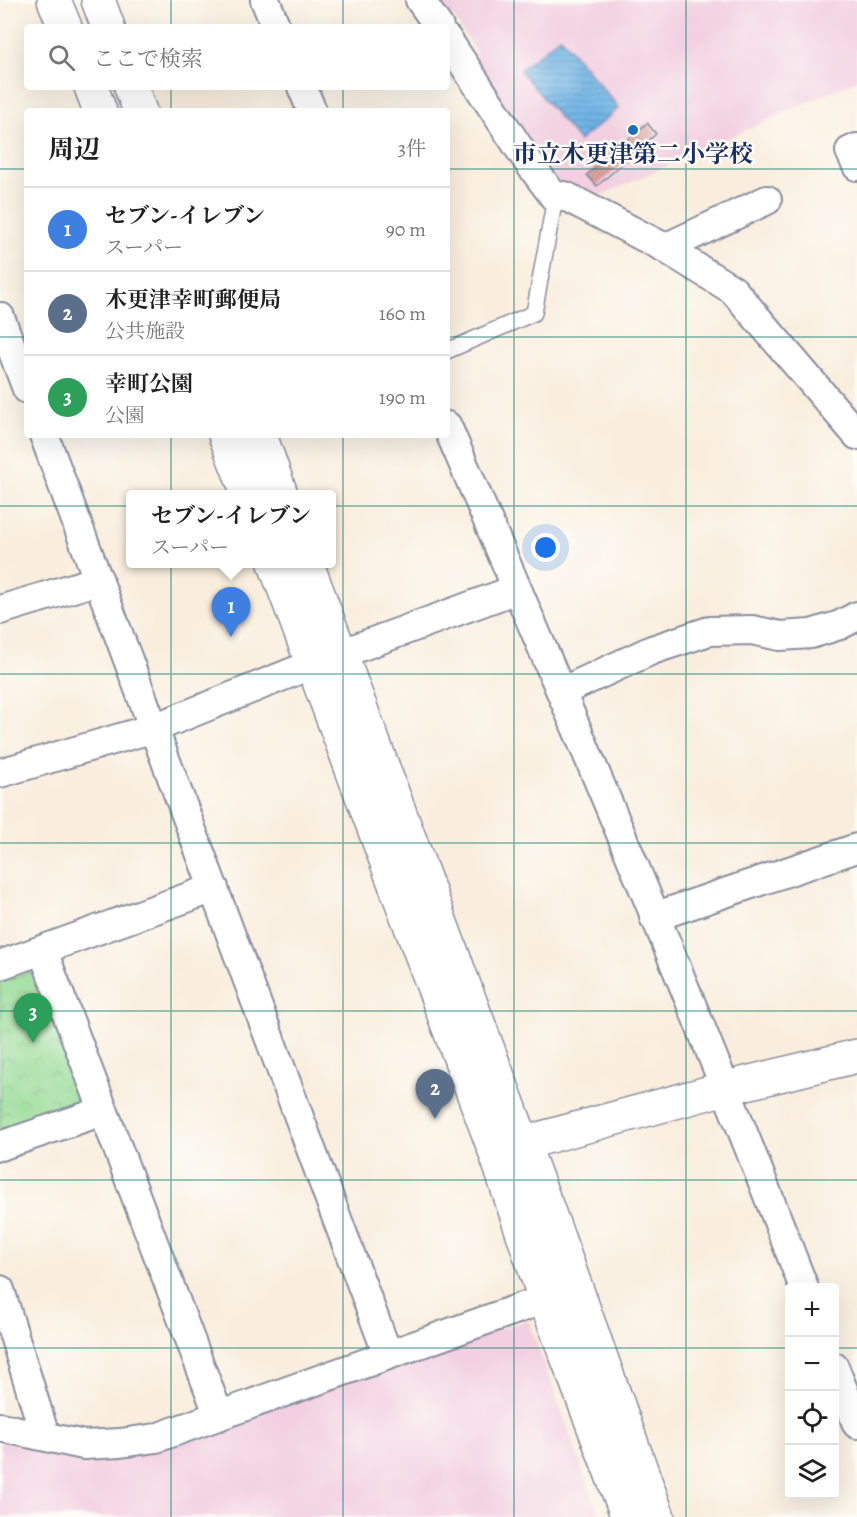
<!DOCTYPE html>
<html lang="ja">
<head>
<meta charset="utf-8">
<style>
	body { margin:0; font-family:Alegreya,"Noto Serif JP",serif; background:#f6f6f6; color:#222 }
	.controls { position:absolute; right:18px; bottom:18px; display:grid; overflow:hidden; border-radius:6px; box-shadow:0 6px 24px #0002 }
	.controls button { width:54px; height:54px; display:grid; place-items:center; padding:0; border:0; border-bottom:2px solid #e0e0e0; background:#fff; color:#222; font:30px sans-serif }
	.you { position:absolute; left:546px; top:548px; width:21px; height:21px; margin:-15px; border:4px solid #fff; border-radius:50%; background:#1a73e8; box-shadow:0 0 0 9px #1a73e833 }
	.badge { display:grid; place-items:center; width:39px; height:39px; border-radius:50%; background:#0b8043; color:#fff; font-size:20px; font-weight:700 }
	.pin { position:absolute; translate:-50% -50px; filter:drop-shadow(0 2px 3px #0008) }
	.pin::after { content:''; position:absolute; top:32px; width:21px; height:18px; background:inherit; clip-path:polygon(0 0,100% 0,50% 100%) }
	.popup { position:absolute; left:126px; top:490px; width:210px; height:78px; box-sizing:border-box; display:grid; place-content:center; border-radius:6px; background:#fff; filter:drop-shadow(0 2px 4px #0005); font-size:20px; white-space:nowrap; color:#767676 }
	.popup b { font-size:22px; color:#222 }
	.popup::after { content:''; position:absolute; left:50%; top:100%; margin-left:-12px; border:12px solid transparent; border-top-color:#fff }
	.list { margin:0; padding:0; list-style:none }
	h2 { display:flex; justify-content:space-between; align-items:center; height:78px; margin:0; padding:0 24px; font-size:26px }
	h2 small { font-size:20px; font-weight:400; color:#767676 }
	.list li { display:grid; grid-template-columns:39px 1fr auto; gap:18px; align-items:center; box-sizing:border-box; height:84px; padding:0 24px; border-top:2px solid #e0e0e0 }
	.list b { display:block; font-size:22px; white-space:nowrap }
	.list p { margin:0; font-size:20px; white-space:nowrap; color:#767676 }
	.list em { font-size:20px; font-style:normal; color:#767676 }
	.icon { flex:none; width:33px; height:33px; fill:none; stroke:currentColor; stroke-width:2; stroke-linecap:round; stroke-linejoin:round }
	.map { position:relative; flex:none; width:857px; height:1517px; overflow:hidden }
	.search { position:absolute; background:#fff; box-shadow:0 6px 24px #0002; left:24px; top:24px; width:426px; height:66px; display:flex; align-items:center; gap:15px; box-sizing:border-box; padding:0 21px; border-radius:6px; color:#767676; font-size:22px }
	.panel { position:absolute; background:#fff; box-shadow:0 6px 24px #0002; left:24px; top:108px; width:426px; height:330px; border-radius:6px }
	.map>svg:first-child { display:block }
	.built { fill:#f2cfe1 }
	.park { fill:url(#park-crowns); stroke:#58857a; stroke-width:1.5 }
	.water { fill:url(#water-rules); stroke:#4472a2; stroke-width:1.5 }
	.building { fill:#d79d98 }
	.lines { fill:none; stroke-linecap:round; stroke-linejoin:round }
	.service-casing { stroke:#8a8e9e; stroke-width:18 }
	.minor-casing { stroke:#8a8e9e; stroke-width:32 }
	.tertiary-casing { stroke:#8a8e9e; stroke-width:36 }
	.service { stroke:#fff; stroke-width:15 }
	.minor { stroke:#fff; stroke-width:28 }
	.tertiary { stroke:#fff; stroke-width:33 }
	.grid { fill:none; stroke:#0f766e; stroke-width:1.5; stroke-opacity:0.55 }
	.poi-dot { fill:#1f6fb2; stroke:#fdfcf7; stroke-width:2 }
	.labels { text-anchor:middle; stroke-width:5; stroke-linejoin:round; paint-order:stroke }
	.poi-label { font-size:24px; font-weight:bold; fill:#1b2f5e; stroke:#fdfcf7 }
</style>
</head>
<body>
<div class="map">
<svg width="857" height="1517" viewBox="0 0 857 1517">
	<defs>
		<pattern id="park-crowns" width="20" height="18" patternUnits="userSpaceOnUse" patternTransform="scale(1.5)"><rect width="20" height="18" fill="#96db95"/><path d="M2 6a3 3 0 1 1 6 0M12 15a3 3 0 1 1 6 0" fill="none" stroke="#81bc83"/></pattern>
		<pattern id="water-rules" width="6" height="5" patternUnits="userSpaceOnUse" patternTransform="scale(1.5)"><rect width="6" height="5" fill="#6eb4e5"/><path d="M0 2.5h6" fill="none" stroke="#5a93bd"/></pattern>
	</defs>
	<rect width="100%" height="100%" fill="#fdfcf7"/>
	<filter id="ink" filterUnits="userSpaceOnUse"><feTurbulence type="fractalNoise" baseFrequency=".0167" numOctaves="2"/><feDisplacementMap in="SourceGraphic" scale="12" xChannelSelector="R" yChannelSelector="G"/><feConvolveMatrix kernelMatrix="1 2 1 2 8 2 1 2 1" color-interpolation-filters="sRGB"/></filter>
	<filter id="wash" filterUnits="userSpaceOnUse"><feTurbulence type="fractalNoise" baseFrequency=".008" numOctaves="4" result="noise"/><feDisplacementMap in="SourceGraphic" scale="24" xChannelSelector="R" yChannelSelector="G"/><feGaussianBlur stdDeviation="1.35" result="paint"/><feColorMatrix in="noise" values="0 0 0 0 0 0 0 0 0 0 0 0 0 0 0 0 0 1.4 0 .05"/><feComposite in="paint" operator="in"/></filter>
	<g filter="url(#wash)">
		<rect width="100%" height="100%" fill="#f9eede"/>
		<path class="built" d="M 447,0 L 857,0 L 857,80 L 591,200 L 554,179 L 475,67 L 475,50 L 454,18 L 441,13 L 435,6 Z
			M 528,1320 L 600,1517 L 0,1517 L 0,1441 L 76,1455 Z"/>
		<path class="park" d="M 32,971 L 42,977 L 87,1103 L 0,1137 L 0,982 Z"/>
		<path class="water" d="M 560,37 L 619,108 L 579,141 L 520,70 Z"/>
		<g id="blocks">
			<path class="building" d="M 647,123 L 656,134 L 597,186 L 587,175 Z"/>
		</g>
	</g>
	<g filter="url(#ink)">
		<use href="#blocks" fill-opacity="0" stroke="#8a8e9e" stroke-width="1.5"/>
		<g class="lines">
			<g class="service-casing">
				<path id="service" d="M 447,351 L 534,313 L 555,198"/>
			</g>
			<g class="minor-casing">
				<path id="minor" d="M 265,0 L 276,27
					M 420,0 L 439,27
					M 447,39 L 529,163 L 555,198 L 565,196 L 665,248 L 733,290 L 857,435
					M 302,87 L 312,111
					M 857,148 L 850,151 L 857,166
					M 665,248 L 767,200
					M 0,317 L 27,389
					M 447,426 C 570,711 692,997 804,1288
					M 44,435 L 388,1355
					M 0,610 L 99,580
					M 561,692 L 652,650 L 709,631 L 752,630 L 780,636 L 811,634 L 840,625 L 857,616
					M 0,773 L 154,728 L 313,664 L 517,589
					M 654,917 L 857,848
					M 43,951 L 219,1416
					M 0,965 L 214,888
					M 0,1146 L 103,1111
					M 0,1290 L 45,1436
					M 834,1367 L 857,1424
					M 0,1427 L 84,1445 L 120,1443 L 156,1438 L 545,1299"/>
			</g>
			<g class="tertiary-casing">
				<path id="tertiary" d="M 54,0 L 65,27
					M 98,0 L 108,27
					M 91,87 L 100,111
					M 131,87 L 140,111
					M 225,435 L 248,494
					M 260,435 L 281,494
					M 275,564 L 495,1151 L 545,1299 L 628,1517
					M 307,564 L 556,1232 L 658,1517
					M 502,1149 L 726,1088 L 857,1056"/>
			</g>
			<use href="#service" class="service"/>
			<use href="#minor" class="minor"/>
			<use href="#tertiary" class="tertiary"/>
		</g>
	</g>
	<path class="grid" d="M 171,0 L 171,27M 343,0 L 343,27M 514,0 L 514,1517M 686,0 L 686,1517M 171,87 L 171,111M 343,87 L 343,111M 0,169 L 27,169M 447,169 L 857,169M 0,337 L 27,337M 447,337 L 857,337M 171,435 L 171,1517M 343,435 L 343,1517M 0,506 L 857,506M 0,674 L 857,674M 0,843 L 857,843M 0,1011 L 857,1011M 0,1180 L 857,1180M 0,1348 L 790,1348M 834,1348 L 857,1348"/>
	<circle class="poi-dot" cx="633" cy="130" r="6"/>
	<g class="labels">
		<g class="poi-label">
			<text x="633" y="162">市立木更津第二小学校</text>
		</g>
	</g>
</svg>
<div class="controls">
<button>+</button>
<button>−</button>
<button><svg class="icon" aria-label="locate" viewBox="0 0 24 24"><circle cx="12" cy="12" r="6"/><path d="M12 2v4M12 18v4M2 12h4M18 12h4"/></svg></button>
<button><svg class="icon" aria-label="layers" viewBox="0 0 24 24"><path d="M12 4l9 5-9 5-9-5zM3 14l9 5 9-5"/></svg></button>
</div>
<div class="you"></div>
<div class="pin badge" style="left:231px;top:637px;background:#3f7fe0">1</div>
<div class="popup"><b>セブン-イレブン</b>スーパー</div>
<div class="pin badge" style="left:435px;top:1119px;background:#5c6f8a">2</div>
<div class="pin badge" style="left:33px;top:1043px;background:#2e9e5b">3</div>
<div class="search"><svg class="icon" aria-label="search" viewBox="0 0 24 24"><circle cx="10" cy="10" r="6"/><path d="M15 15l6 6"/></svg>ここで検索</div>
<section class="panel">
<h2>周辺<small>3件</small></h2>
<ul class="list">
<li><span class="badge" style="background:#3f7fe0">1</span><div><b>セブン-イレブン</b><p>スーパー</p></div><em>90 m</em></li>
<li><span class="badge" style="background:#5c6f8a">2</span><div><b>木更津幸町郵便局</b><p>公共施設</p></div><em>160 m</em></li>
<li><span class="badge" style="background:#2e9e5b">3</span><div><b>幸町公園</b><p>公園</p></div><em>190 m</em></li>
</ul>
</section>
</div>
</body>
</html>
